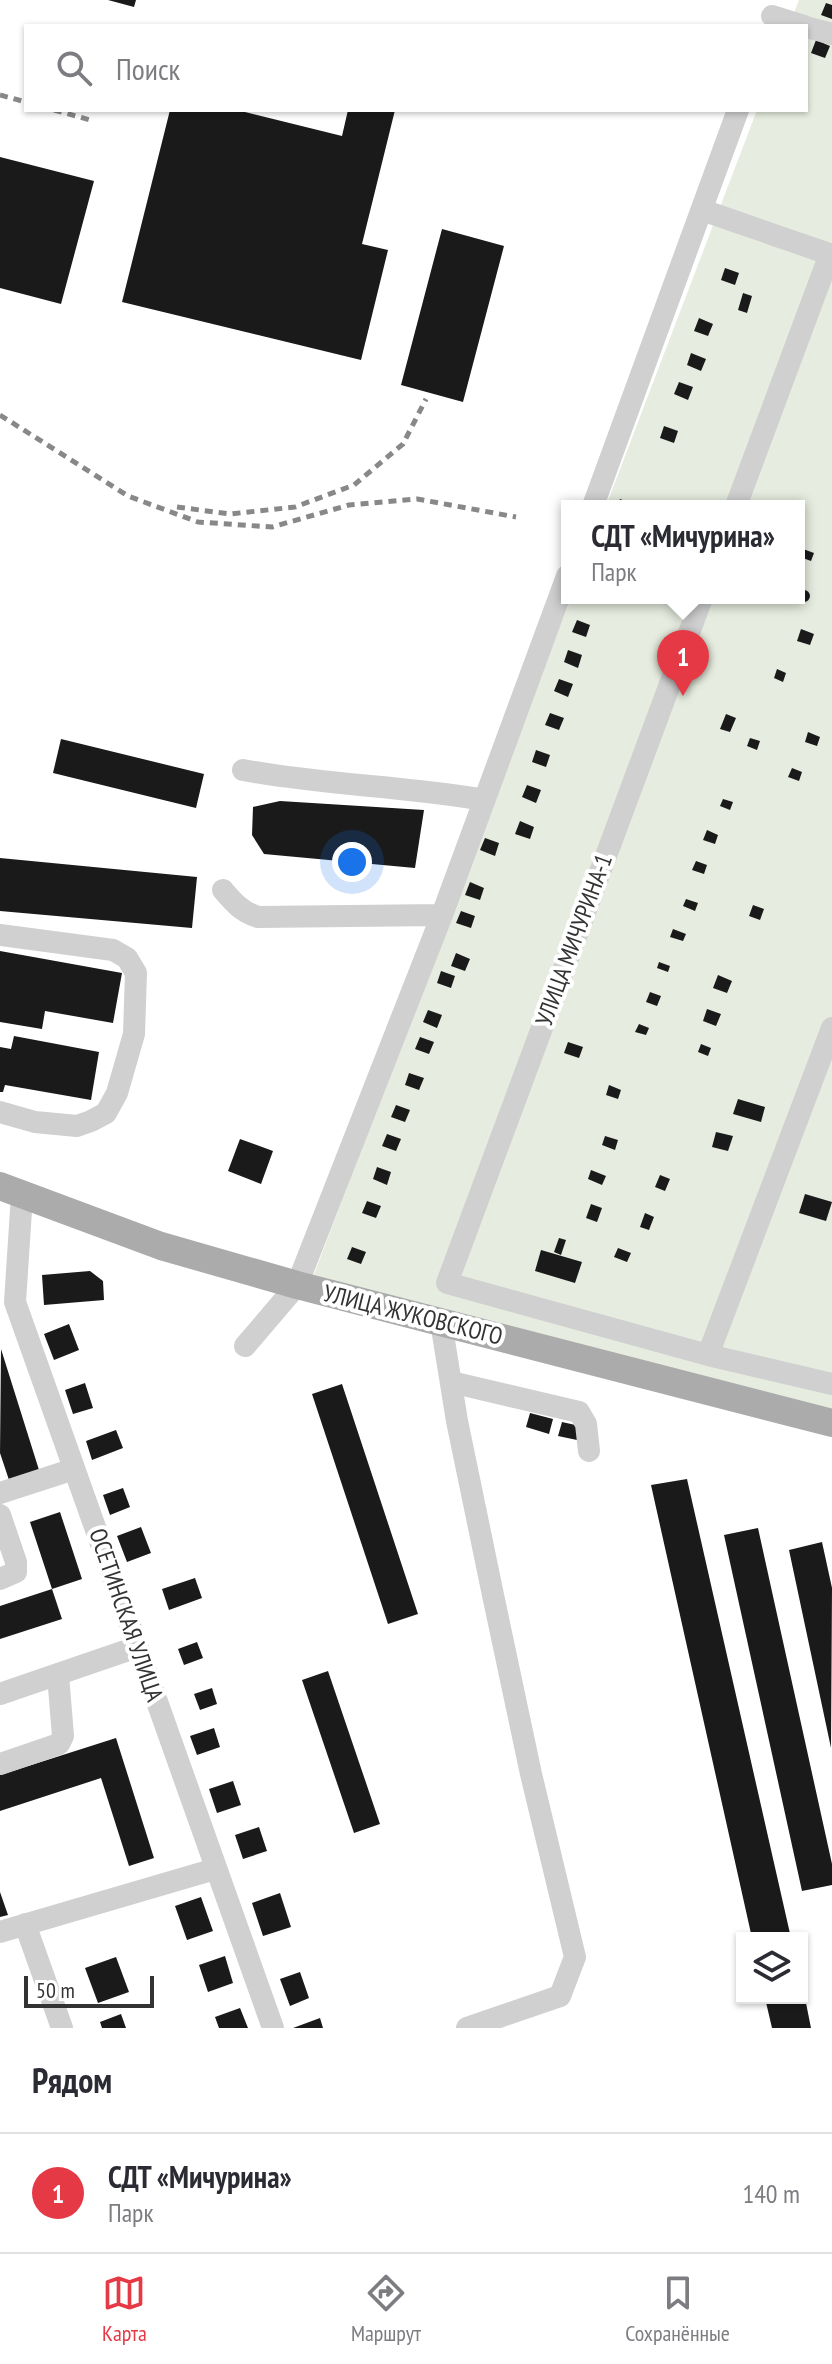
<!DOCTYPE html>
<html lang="ru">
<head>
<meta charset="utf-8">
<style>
	body { margin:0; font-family:"PT Sans Narrow",sans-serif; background:#f2f2f3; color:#2b2b33 }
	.controls { position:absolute; right:24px; bottom:24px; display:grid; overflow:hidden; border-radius:0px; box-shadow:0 2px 6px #0004 }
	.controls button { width:72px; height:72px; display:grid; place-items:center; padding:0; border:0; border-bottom:2px solid #e1e1e2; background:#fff; color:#2b2b33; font:40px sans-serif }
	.scale { position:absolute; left:24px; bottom:20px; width:130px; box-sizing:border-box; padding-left:8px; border:4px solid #333; border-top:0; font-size:22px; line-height:28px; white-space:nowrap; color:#333; -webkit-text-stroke:6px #fff; paint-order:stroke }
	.you { position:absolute; left:352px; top:862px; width:28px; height:28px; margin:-20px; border:6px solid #fff; border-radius:50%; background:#1a73e8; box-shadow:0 0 0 12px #1a73e833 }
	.badge { display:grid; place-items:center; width:52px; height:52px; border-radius:50%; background:#e63946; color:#fff; font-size:26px; font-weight:700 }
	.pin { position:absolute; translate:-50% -66px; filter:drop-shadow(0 2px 4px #0008) }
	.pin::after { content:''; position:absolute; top:42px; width:28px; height:24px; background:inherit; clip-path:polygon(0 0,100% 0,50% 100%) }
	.popup { position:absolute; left:561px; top:500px; width:244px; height:104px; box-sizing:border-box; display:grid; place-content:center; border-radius:0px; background:#fff; filter:drop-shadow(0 2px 6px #0005); font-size:26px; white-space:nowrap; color:#7c7c81 }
	.popup b { font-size:30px; color:#2b2b33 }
	.popup::after { content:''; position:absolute; left:50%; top:100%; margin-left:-16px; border:16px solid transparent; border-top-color:#fff }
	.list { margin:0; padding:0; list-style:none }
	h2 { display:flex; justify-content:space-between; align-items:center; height:104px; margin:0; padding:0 32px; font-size:34px }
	h2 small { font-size:26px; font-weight:400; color:#7c7c81 }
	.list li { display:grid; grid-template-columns:52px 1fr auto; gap:24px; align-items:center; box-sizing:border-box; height:120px; padding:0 32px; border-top:2px solid #e1e1e2 }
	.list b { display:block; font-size:30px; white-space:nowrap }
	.list p { margin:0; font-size:26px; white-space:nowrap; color:#7c7c81 }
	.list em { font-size:26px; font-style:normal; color:#7c7c81 }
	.icon { flex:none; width:44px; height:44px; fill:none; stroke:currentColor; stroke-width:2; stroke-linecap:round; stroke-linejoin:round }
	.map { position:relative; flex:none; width:832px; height:2028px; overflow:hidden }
	.search { position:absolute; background:#fff; box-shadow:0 2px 6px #0004; left:24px; right:24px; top:24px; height:88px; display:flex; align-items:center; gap:20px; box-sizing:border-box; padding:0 28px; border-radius:0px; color:#7c7c81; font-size:30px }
	.sheet { height:224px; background:#fff }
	nav { display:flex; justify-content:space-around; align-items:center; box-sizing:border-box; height:112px; border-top:2px solid #e1e1e2; background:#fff; font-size:22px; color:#7c7c81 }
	nav a { display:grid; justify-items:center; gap:4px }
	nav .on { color:#e63946 }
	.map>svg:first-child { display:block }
	.green { fill:#e6ecdf }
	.building { fill:#1a1a1a }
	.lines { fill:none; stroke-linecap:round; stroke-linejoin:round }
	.minor { stroke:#d0d0d0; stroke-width:22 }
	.major { stroke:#ababab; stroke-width:28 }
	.rail { stroke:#888; stroke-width:5; stroke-dasharray:8 6; stroke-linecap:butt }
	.labels { text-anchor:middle; stroke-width:8; stroke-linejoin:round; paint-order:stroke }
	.street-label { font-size:24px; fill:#333; stroke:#fff }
</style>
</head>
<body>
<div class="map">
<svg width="832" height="2028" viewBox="0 0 832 2028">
	<rect width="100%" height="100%" fill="#fff"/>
	<path class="green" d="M 799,0 L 832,0 L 832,1424 L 311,1282 L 571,598 L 799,598 L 799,506 L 606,506 L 757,110 L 806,110 L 806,26 L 789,26 Z"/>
	<path class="building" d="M 108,0 L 136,0 L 134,7 Z
		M 826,3 L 832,5 L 832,19 L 821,15 Z
		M 816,40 L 830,46 L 825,58 L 811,53 Z
		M 170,110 L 237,110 L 342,136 L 348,110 L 395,110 L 362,244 L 388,250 L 361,360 L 122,302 Z
		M 0,157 L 94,181 L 61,304 L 0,288 Z
		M 442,229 L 504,246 L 463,402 L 401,385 Z
		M 725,268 L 739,273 L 735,285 L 721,280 Z
		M 743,293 L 752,296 L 747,313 L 738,310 Z
		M 699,318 L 713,324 L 708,336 L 694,331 Z
		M 691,353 L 706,359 L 701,371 L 687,365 Z
		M 679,382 L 693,387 L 688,400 L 674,394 Z
		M 664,426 L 678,431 L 674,443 L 660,438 Z
		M 620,499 L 636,506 L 617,506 Z
		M 803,549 L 814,553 L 811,561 L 800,557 Z
		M798 596a6 6 0 1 1 12 0a6 6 0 1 1-12 0Z
		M 577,620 L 590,625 L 586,637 L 572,632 Z
		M 801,629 L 814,634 L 810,645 L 797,641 Z
		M 568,650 L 582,655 L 578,668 L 564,662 Z
		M 777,669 L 786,673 L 783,682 L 774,678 Z
		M 559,679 L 573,684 L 568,697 L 554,691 Z
		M 550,713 L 564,718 L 559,730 L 545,725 Z
		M 726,714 L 736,718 L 730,732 L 720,729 Z
		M 808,732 L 820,737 L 817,746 L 805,742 Z
		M 750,738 L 760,741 L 757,750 L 747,746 Z
		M 61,739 L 204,774 L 196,808 L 53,773 Z
		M 536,750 L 550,755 L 546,767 L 532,762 Z
		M 792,768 L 802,772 L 799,781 L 788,777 Z
		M 527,785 L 541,790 L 536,803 L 522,797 Z
		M 723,799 L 733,802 L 730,810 L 720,806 Z
		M 280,801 L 424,810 L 415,868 L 264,854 L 252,835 L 253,807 Z
		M 520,821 L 534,827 L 530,839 L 515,834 Z
		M 707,830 L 718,835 L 715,844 L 703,840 Z
		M 485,838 L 499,843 L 495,856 L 480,850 Z
		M 0,858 L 197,877 L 192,928 L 0,911 Z
		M 696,861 L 707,865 L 704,874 L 692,870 Z
		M 470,882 L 484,888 L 480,900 L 465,895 Z
		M 686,899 L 698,903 L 695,911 L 683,906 Z
		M 753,905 L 764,909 L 760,920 L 749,916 Z
		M 461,911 L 475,916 L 471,928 L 456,923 Z
		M 673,929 L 686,934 L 683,941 L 670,937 Z
		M 0,951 L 122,973 L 113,1023 L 45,1011 L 42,1029 L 0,1022 Z
		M 456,953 L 470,959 L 465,971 L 451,966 Z
		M 659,962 L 670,966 L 668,972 L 657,968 Z
		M 441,971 L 455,976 L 451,988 L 437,983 Z
		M 718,975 L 732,981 L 727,993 L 713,988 Z
		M 650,992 L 661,996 L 657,1006 L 646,1002 Z
		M 707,1009 L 721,1014 L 716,1026 L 703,1021 Z
		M 428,1010 L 442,1015 L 437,1028 L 423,1022 Z
		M 639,1024 L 649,1028 L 646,1035 L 635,1032 Z
		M 14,1036 L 99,1052 L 91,1100 L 5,1085 L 3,1092 L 0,1092 L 0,1047 L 11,1049 Z
		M 420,1037 L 434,1042 L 429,1054 L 415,1049 Z
		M 568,1042 L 583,1047 L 579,1058 L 564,1053 Z
		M 701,1044 L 711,1048 L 708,1056 L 698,1052 Z
		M 409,1073 L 424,1078 L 419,1090 L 405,1085 Z
		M 609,1085 L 621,1090 L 618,1099 L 606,1095 Z
		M 738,1099 L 765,1107 L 761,1122 L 733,1114 Z
		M 396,1105 L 410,1110 L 405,1122 L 391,1117 Z
		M 716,1132 L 733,1136 L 728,1151 L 712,1147 Z
		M 387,1134 L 401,1139 L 396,1151 L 382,1146 Z
		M 605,1136 L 618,1140 L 615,1150 L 602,1145 Z
		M 240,1139 L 273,1151 L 261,1184 L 228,1171 Z
		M 377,1167 L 391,1172 L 387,1185 L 373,1179 Z
		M 591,1170 L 606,1176 L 602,1185 L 588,1179 Z
		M 660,1175 L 670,1179 L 665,1191 L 655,1187 Z
		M 805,1194 L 832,1202 L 826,1221 L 799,1213 Z
		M 367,1201 L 381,1206 L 376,1218 L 362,1213 Z
		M 591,1204 L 602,1208 L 597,1222 L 586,1218 Z
		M 645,1213 L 654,1217 L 649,1230 L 640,1227 Z
		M 559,1238 L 566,1240 L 561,1255 L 554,1252 Z
		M 352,1247 L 366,1252 L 361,1264 L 347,1259 Z
		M 618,1248 L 631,1253 L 627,1262 L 614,1257 Z
		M 541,1250 L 582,1262 L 575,1283 L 535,1271 Z
		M 90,1271 L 103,1281 L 104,1300 L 44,1305 L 42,1275 Z
		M 69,1324 L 79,1350 L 54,1360 L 44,1334 Z
		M 1,1349 L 39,1470 L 9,1480 L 0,1453 Z
		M 85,1383 L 93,1408 L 73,1414 L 65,1390 Z
		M 342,1384 L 418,1614 L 388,1624 L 312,1394 Z
		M 530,1413 L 553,1419 L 549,1434 L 526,1427 Z
		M 562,1422 L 580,1426 L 577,1440 L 558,1436 Z
		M 116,1430 L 123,1448 L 92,1460 L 86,1441 Z
		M 687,1479 L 791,1938 L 752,1938 L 651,1485 Z
		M 123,1488 L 130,1507 L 110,1515 L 103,1495 Z
		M 60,1512 L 82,1579 L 52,1589 L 30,1522 Z
		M 141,1527 L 151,1553 L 127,1562 L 117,1536 Z
		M 758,1528 L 832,1864 L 832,1885 L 802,1891 L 724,1535 Z
		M 822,1542 L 832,1588 L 831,1748 L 789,1550 Z
		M 195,1578 L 202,1598 L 169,1610 L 162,1589 Z
		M 52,1589 L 62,1619 L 0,1639 L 0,1606 Z
		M 197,1642 L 203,1658 L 184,1665 L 178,1649 Z
		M 328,1671 L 380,1824 L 354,1833 L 302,1680 Z
		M 212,1688 L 217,1704 L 200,1710 L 194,1694 Z
		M 214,1728 L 220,1747 L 197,1755 L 190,1736 Z
		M 116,1738 L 154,1858 L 129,1866 L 101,1778 L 0,1811 L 0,1775 Z
		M 233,1781 L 241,1805 L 217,1813 L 209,1789 Z
		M 259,1827 L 267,1851 L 243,1859 L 235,1835 Z
		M 0,1892 L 8,1915 L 0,1917 Z
		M 280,1893 L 291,1927 L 263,1936 L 252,1903 Z
		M 201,1897 L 213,1931 L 187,1940 L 175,1906 Z
		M 225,1956 L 233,1983 L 208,1992 L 199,1965 Z
		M 116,1957 L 129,1992 L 98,2003 L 85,1968 Z
		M 300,1972 L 309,1998 L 290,2006 L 280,1979 Z
		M 765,1998 L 805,1998 L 811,2028 L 772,2028 Z
		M 240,2008 L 248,2028 L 219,2028 L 215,2017 Z
		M 121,2014 L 126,2028 L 102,2028 L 100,2022 Z
		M 320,2018 L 323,2028 L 293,2028 Z"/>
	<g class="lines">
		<path class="minor" d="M 772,16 L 804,26
			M 806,27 L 832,34
			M 702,210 L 832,255
			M 593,506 L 738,110
			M 736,506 L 830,254
			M 702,598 L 447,1283 L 708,1355 L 832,1384
			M 243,770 C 322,785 405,786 484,800
			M 223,890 C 234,903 242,912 258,917 L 442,915
			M 0,935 L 113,950 L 127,958 L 136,973 L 134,1034 L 117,1093 L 106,1113 L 91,1121 L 77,1126 L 35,1122 L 0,1112
			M 22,1195 L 15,1302 L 273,2028
			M 441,1322 L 457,1421 L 493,1595 L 531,1774 L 575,1957 L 560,1996 L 467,2028
			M 245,1346 L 297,1285 L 442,915 L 567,576
			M 708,1355 L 832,1028
			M 451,1382 L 579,1412 L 586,1424 L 589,1451
			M 0,1493 L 74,1469
			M 0,1515 L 16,1562 L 16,1572 L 0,1579
			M 0,1694 L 137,1647
			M 0,1764 L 59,1744 L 63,1736 L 58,1675
			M 25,1924 L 62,2028
			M 0,1932 L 215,1869"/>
		<path class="major" d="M 0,1186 L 161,1246 L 297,1285 L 832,1423"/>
		<path class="rail" d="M 0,95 L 26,102
			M 54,110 L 94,121
			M 0,415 L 128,496 L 198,522 L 272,527 L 349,505 L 417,499 L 516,517
			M 177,507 L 230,514 L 295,507 L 354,485 L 403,444 L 426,399"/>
	</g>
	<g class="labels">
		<g class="street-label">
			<text transform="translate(574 940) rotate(-70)" y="8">УЛИЦА МИЧУРИНА-1</text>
			<text transform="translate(413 1315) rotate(14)" y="8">УЛИЦА ЖУКОВСКОГО</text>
			<text transform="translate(126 1615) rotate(71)" y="8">ОСЕТИНСКАЯ УЛИЦА</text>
		</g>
	</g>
</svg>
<div class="controls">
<button><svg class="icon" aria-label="layers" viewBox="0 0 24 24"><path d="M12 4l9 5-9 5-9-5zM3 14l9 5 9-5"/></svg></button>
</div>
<div class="scale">50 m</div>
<div class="you"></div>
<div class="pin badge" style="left:683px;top:696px">1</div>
<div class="popup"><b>СДТ «Мичурина»</b>Парк</div>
<div class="search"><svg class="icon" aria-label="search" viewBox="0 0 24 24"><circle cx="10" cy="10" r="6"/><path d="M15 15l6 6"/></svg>Поиск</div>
</div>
<section class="sheet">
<h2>Рядом<small></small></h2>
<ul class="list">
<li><span class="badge">1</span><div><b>СДТ «Мичурина»</b><p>Парк</p></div><em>140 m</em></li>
</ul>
</section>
<nav>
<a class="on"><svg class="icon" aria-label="map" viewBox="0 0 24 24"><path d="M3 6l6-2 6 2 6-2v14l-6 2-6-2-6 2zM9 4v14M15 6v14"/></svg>Карта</a>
<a><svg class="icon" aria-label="directions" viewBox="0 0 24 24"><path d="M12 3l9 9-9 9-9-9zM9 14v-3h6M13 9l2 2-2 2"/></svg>Маршрут</a>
<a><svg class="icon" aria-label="saved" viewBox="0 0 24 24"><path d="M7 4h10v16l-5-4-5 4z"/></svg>Сохранённые</a>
</nav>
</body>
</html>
